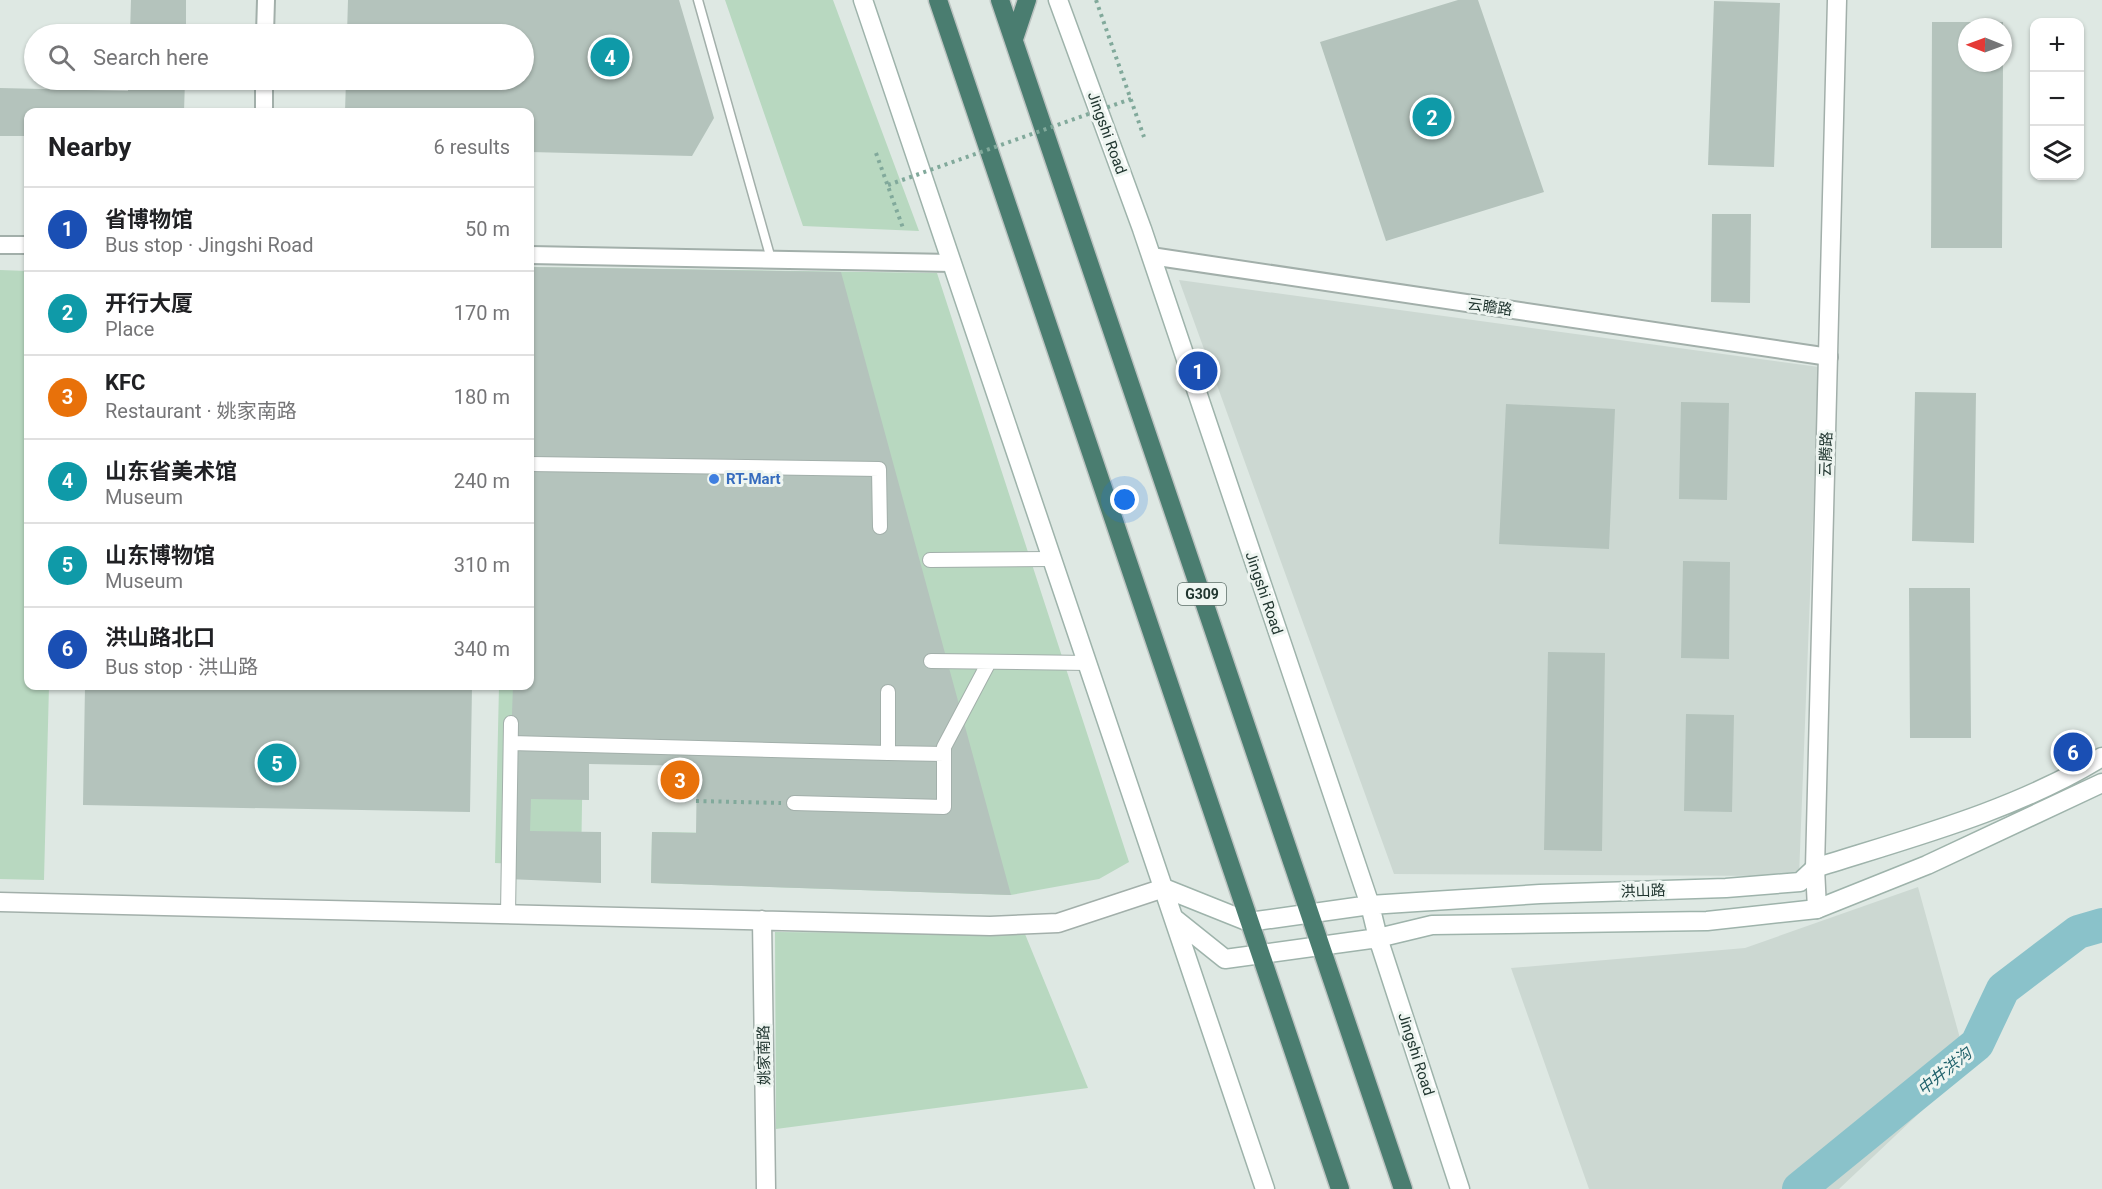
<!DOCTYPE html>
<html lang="en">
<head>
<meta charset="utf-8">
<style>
	body { margin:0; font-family:Roboto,"Noto Sans SC",sans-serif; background:#f2f2f2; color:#202124 }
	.controls { position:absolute; right:18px; top:18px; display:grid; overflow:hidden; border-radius:12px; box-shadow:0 2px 4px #0004 }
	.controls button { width:54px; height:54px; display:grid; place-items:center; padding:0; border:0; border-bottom:2px solid #e0e0e0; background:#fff; color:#202124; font:30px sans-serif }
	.compass { position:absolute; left:1958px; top:18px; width:54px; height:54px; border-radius:50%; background:#fff; box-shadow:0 2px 4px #0004; rotate:271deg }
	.you { position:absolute; left:1125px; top:500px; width:21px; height:21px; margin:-15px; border:4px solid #fff; border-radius:50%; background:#1a73e8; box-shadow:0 0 0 9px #1a73e833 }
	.badge { display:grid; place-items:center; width:39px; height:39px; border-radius:50%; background:#794a3e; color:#fff; font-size:20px; font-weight:700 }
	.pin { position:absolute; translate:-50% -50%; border:3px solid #fff; box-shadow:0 2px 6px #0006 }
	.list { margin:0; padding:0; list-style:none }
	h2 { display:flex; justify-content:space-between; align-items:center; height:78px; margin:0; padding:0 24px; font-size:26px }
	h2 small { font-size:20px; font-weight:400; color:#757577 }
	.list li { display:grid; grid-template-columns:39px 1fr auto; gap:18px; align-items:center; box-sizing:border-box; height:84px; padding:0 24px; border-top:2px solid #e0e0e0 }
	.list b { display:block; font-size:22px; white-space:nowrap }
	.list p { margin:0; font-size:20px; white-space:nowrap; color:#757577 }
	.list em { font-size:20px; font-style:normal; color:#757577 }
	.icon { flex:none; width:33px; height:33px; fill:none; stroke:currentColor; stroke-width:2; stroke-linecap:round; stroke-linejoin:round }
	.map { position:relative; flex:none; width:2102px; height:1189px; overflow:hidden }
	.search { position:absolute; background:#fff; box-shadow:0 2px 4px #0004; left:24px; top:24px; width:510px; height:66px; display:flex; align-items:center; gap:15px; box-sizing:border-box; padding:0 21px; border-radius:33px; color:#757577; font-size:22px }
	.panel { position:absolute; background:#fff; box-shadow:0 2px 4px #0004; left:24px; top:108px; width:510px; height:582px; border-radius:12px }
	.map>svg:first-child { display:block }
	.built { fill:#ccd8d2 }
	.green { fill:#b8d8c0 }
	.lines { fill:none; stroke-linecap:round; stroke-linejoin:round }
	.river { stroke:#8ac2ca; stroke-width:34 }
	.building { fill:#b4c3bc }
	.service-casing { stroke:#a2afaa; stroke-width:11 }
	.pedestrian-casing { stroke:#a2afaa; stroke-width:16 }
	.minor-casing { stroke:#a2afaa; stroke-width:20 }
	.tertiary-casing { stroke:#a2afaa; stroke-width:21 }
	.secondary-casing { stroke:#9eb3ab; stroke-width:21 }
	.trunk-casing { stroke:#bcc3c1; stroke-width:21 }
	.path { stroke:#81a99b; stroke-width:4; stroke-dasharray:3 4.5; stroke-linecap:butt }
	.service { stroke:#fff; stroke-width:8 }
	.pedestrian { stroke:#fff; stroke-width:14 }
	.minor { stroke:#fff; stroke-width:16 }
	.tertiary { stroke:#fff; stroke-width:18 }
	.secondary { stroke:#fff; stroke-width:18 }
	.trunk { stroke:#4a7d70; stroke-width:18 }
	.path-bridge { stroke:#81a99b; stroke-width:4; stroke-dasharray:3 4.5; stroke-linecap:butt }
	.shop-dot { fill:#3f7fe0; stroke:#eef5f1; stroke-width:2 }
	.labels { text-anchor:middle; stroke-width:6; stroke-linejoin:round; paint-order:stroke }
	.shield { fill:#eef5f1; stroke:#5e6f6a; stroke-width:1.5 }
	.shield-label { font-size:14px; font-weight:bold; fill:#213630 }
	.street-label { font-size:15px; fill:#213630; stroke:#eef5f1 }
	.shop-label { font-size:15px; font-weight:bold; fill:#366cbe; stroke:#eef5f1; text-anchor:start }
	.water-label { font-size:16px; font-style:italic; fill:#21626c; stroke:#eef5f1 }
</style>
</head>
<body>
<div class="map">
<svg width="2102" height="1189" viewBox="0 0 2102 1189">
	<rect width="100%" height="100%" fill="#dee8e3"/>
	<path class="built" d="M 1179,280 L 1819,367 L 1799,876 L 1394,874 Z
		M 1918,887 L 1968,1067 L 1839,1189 L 1589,1189 L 1511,968 L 1745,948 Z"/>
	<path class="green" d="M 725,0 L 833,0 L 919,231 L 803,226 Z
		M 530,267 L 937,273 L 1129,862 L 1099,879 L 1011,895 L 651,883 L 652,832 L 793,834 L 796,750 L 583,744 L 581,867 L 495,863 L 499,686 L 530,686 Z
		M 0,270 L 28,271 L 28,686 L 49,686 L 44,880 L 0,879 Z
		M 775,932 L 1025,934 L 1088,1088 L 776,1129 Z"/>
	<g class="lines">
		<path class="river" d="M 1799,1189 L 1977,1044 L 2003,989 L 2078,932 L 2102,925"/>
	</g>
	<path class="building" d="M 131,0 L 186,0 L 186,34 L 130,34 Z
		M 348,0 L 679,0 L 714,118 L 692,156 L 530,152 L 530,112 L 345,112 L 346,80 L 524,80 L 524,34 L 347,34 Z
		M 1458,0 L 1478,0 L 1544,192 L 1386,241 L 1320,42 Z
		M 1714,1 L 1780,3 L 1774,167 L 1708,165 Z
		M 1932,22 L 2003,22 L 2003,27 L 1967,27 L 1967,63 L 2003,63 L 2002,248 L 1931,248 Z
		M 128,80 L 185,80 L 184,112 L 28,112 L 28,136 L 0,136 L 0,88 L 128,91 Z
		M 1712,214 L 1751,214 L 1750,303 L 1711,302 Z
		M 530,267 L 841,272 L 1011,895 L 651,883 L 652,832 L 696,833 L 697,766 L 589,764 L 589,800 L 531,799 L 530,831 L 601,832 L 601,883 L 506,879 L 513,686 L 530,686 Z
		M 1915,392 L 1976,393 L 1974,543 L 1912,541 Z
		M 1681,402 L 1729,403 L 1727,500 L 1679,499 Z
		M 1506,404 L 1615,409 L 1609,549 L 1499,544 Z
		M 1683,561 L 1730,562 L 1729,659 L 1681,658 Z
		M 1909,588 L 1970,588 L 1971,738 L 1910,738 Z
		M 1548,652 L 1605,653 L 1602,851 L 1544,850 Z
		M 85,686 L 472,686 L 470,812 L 83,805 Z
		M 1686,714 L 1734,715 L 1732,812 L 1684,811 Z"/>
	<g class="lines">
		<g class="service-casing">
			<path id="service" d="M 698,0 L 771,259"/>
		</g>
		<g class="pedestrian-casing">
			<path id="pedestrian" d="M 530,464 L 879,469 L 880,527
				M 930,560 L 1051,559
				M 931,661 L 1088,663
				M 511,743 L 888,753 L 888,692
				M 888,753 L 944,754
				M 794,803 L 944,807 L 944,747 L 989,662
				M 508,914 L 511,723"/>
		</g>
		<g class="minor-casing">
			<path id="minor" d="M 265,34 L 266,0
				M 264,112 L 264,80
				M 0,245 L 28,245
				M 530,255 L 952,263
				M 1151,256 L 1829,357"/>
		</g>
		<g class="tertiary-casing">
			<path id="tertiary" d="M 0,902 L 990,926 L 1058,923 L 1164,888
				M 1817,909 L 1815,868 L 1837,0
				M 762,920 L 766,1189"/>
		</g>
		<g class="secondary-casing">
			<path id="secondary" d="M 863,0 L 1265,1189
				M 1058,0 L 1142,229 L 1370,905 L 1378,938 L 1460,1189
				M 1164,888 L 1249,922 L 1370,905 L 1540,894 L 1726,888 L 1800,882 L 1815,868 C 1910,838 2017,810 2102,757
				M 1175,919 L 1225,959 L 1378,938 L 1432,925 L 1707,921 L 1817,909 L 1927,865 L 2102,783"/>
		</g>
		<g class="trunk-casing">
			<path id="trunk" d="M 938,0 L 1340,1189
				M 1000,0 L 1403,1189
				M 1014,39 L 1027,0"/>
		</g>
		<path class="path" d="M 1096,0 L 1144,137
			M 696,801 L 781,803"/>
		<use href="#service" class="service"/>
		<use href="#pedestrian" class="pedestrian"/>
		<use href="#minor" class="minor"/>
		<use href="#tertiary" class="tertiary"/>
		<use href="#secondary" class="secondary"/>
		<use href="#trunk" class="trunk"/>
		<path class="path-bridge" d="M 876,153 L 903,228
			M 888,185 L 1131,99"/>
	</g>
	<circle class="shop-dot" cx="714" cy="479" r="6"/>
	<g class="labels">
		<rect class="shield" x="1178" y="583" width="48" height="22" rx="4.5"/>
		<g class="shield-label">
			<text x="1202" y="599">G309</text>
		</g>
		<g class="street-label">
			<text transform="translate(1107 133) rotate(70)" y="5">Jingshi Road</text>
			<text transform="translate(1490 307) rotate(8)" y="5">云瞻路</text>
			<text transform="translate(1826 454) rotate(-88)" y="5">云腾路</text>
			<text transform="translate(1264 593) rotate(71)" y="5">Jingshi Road</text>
			<text transform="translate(1643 891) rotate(-2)" y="5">洪山路</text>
			<text transform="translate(1416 1054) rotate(72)" y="5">Jingshi Road</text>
			<text transform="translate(764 1055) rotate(-91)" y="5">姚家南路</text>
		</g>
		<g class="shop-label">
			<text x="726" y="484">RT-Mart</text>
		</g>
		<g class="water-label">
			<text transform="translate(1944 1071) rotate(-39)" y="6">中井洪沟</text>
		</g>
	</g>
</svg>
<div class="controls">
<button>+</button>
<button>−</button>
<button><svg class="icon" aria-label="layers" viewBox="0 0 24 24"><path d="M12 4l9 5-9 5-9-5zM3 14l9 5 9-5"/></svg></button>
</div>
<svg class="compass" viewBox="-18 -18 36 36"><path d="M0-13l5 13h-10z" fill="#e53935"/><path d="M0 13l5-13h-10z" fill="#757577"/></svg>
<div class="you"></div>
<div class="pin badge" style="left:1198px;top:371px;background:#1a4fb4">1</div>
<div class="pin badge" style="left:1432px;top:117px;background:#0f9aa8">2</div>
<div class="pin badge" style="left:680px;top:780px;background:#e8710a">3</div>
<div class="pin badge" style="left:610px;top:57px;background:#0f9aa8">4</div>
<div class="pin badge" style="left:277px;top:763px;background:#0f9aa8">5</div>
<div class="pin badge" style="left:2073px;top:752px;background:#1a4fb4">6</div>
<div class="search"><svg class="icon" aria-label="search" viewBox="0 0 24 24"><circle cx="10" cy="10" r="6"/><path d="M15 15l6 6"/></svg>Search here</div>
<section class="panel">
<h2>Nearby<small>6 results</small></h2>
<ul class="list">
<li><span class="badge" style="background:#1a4fb4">1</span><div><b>省博物馆</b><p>Bus stop · Jingshi Road</p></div><em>50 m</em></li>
<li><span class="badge" style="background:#0f9aa8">2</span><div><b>开行大厦</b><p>Place</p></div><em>170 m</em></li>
<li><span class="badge" style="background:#e8710a">3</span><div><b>KFC</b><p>Restaurant · 姚家南路</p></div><em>180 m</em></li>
<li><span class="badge" style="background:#0f9aa8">4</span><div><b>山东省美术馆</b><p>Museum</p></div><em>240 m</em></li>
<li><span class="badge" style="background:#0f9aa8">5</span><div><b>山东博物馆</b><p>Museum</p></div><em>310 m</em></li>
<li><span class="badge" style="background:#1a4fb4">6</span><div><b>洪山路北口</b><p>Bus stop · 洪山路</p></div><em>340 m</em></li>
</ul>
</section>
</div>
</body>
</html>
